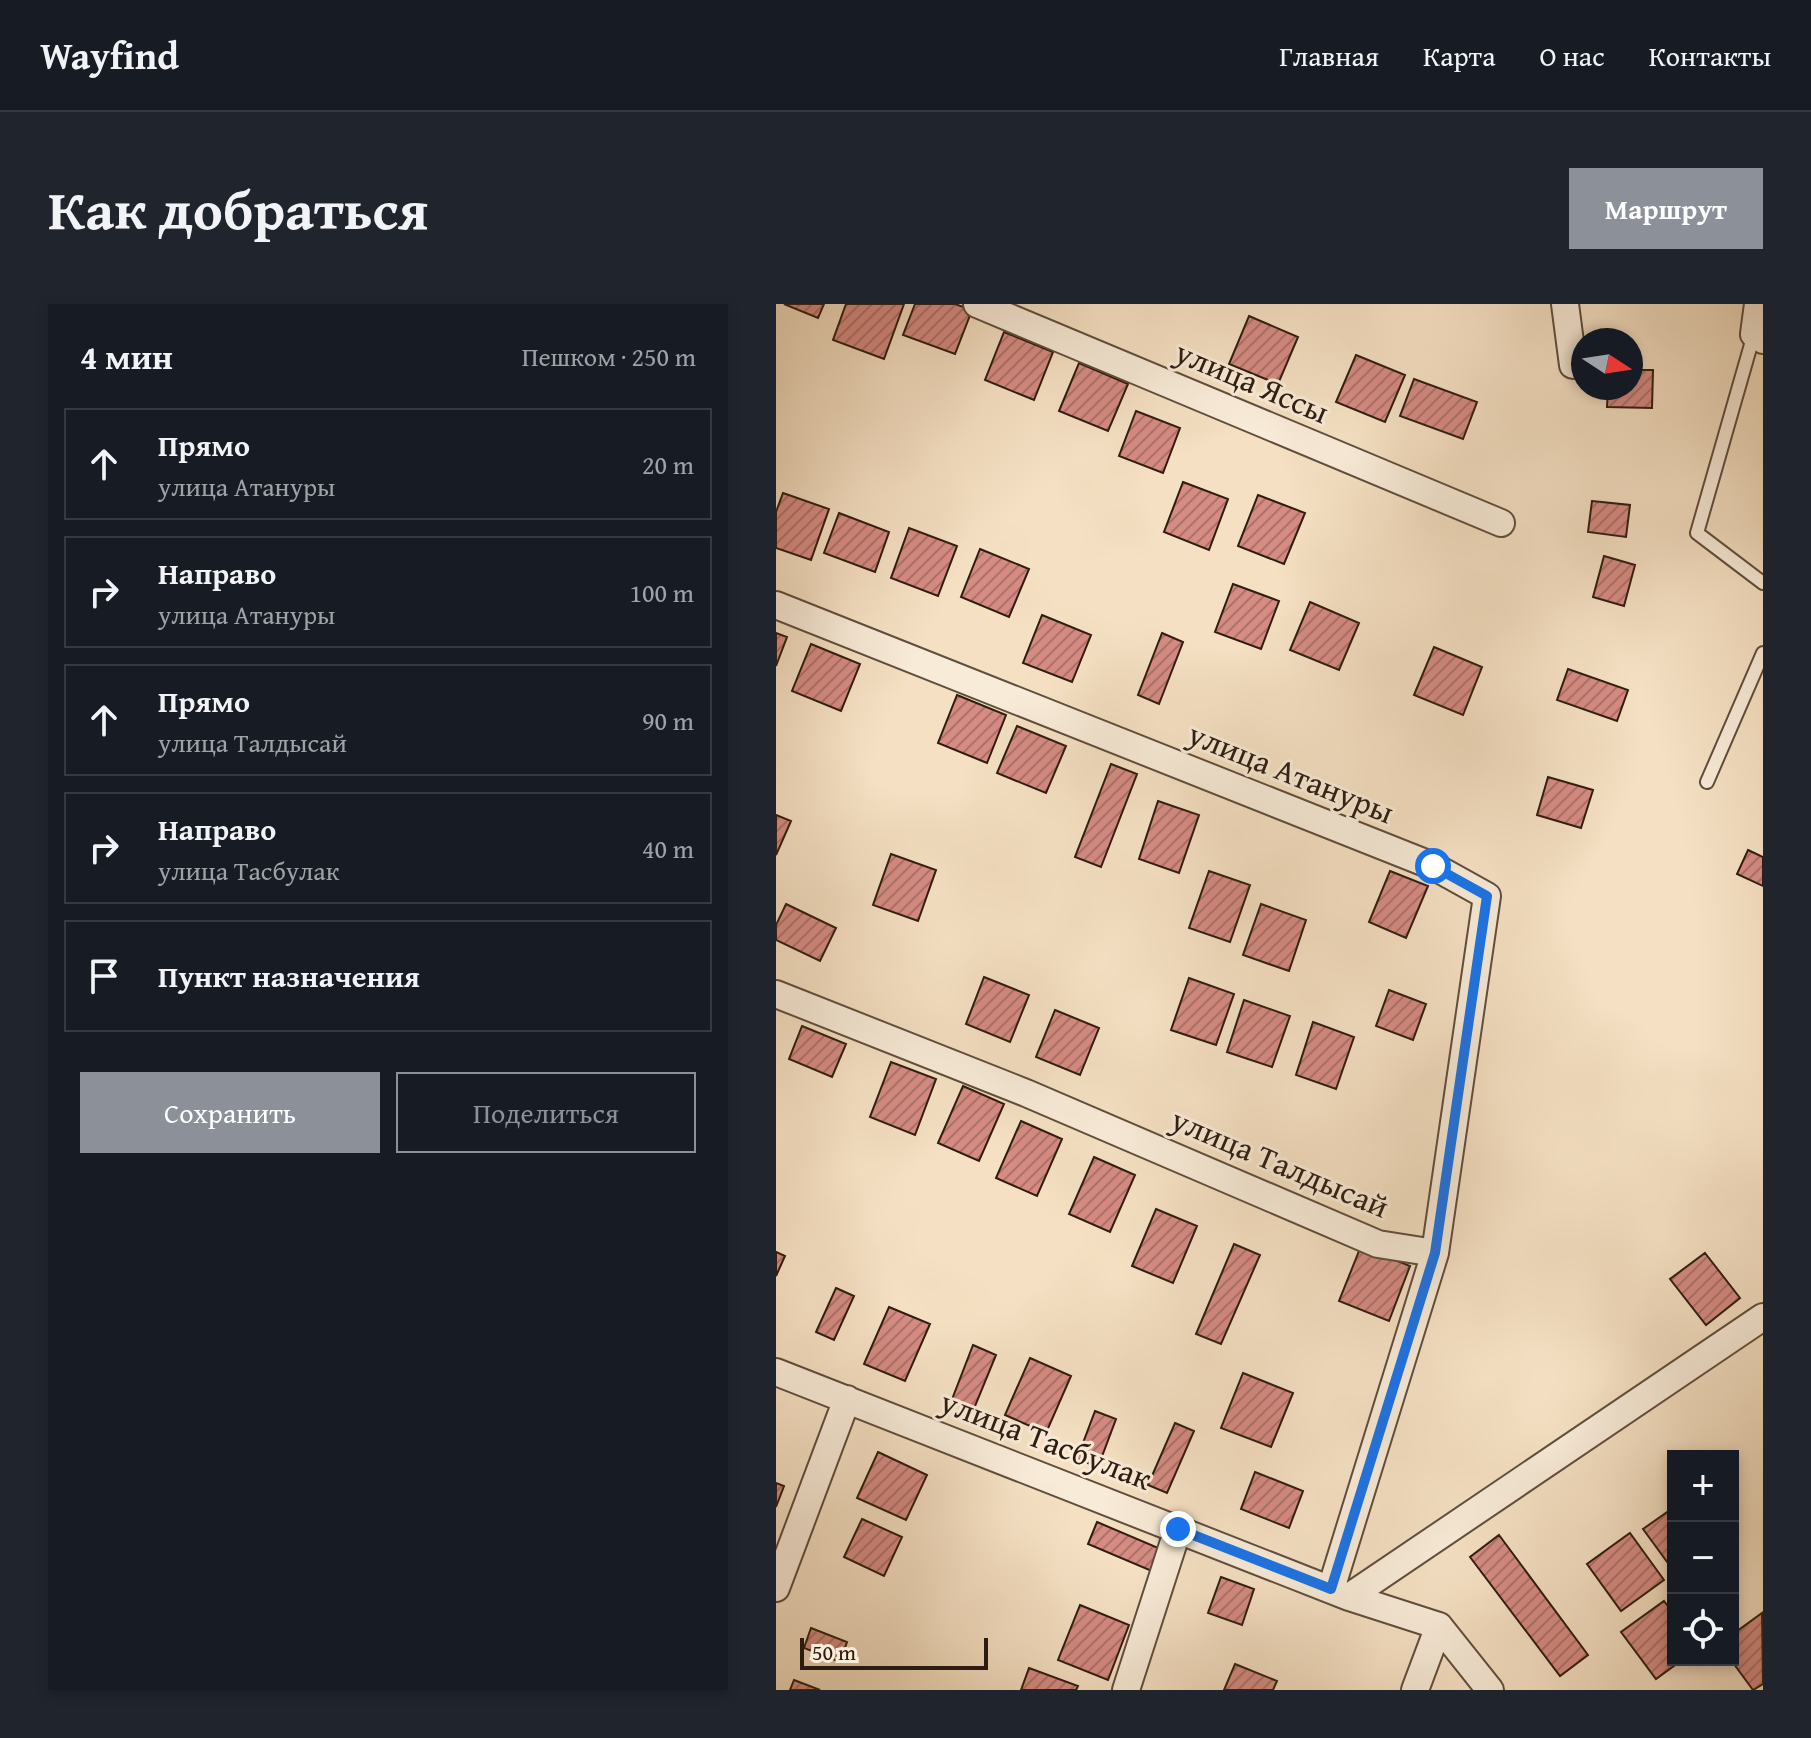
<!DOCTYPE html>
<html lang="ru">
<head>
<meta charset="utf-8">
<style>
	body { margin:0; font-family:"Gentium Book Plus",serif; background:#20242c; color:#f1f3f6 }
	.controls { position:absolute; right:24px; bottom:24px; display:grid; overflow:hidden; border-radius:0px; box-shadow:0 4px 12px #0003 }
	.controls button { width:72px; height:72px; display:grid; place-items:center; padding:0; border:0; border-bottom:2px solid #363941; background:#171b24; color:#f1f3f6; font:40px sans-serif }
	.compass { position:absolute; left:795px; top:24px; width:72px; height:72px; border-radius:50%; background:#171b24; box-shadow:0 4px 12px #0003; rotate:102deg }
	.scale { position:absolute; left:24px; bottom:20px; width:188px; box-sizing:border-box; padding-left:8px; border:4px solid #2f1c10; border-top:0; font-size:22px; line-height:28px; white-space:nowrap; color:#2f1c10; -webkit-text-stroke:6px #f8ebd8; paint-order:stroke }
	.stop { position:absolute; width:24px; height:24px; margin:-18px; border:6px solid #1a73e8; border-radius:50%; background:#fff }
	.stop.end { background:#1a73e8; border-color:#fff; box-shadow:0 2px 8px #0008 }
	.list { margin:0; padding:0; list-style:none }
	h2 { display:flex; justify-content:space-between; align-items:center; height:104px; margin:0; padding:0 32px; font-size:34px }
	h2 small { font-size:26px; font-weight:400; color:#9ea1a6 }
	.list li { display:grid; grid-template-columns:52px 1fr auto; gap:24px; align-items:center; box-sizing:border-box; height:112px; margin:0 16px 16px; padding:0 16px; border:2px solid #363941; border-radius:0px }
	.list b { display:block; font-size:30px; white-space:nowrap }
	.list p { margin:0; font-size:26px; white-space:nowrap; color:#9ea1a6 }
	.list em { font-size:26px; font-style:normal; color:#9ea1a6 }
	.actions { display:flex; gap:16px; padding:24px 32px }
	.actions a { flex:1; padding:18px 0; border:2px solid #8c9099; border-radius:0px; text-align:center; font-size:28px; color:#8c9099 }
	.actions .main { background:#8c9099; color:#fff }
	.icon { flex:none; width:44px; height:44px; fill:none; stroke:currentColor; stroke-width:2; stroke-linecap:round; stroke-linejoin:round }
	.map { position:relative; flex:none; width:987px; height:1386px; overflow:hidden; border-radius:0px }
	header { display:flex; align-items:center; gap:48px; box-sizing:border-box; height:112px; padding:0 40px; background:#171b24; border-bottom:2px solid #363941 }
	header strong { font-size:38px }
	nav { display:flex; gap:44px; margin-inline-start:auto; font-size:28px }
	.intro { display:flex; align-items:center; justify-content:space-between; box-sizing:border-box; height:192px; padding:0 48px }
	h1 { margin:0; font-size:56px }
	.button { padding:20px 36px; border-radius:0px; background:#8c9099; color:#fff; font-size:28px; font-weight:700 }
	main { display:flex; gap:48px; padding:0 48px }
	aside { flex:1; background:#171b24; border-radius:0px; box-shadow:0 4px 12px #0003 }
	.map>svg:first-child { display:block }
	.building { fill:url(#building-hatch); stroke:#2f1c10; stroke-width:2 }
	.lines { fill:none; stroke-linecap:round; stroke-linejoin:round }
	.service-casing { stroke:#604d3d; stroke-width:16 }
	.minor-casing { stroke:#604d3d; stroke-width:30 }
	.service { stroke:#f8ebd8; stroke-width:12 }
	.minor { stroke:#f8ebd8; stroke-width:26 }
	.route { stroke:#1a73e8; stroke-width:10 }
	.labels { text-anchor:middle; stroke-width:6; stroke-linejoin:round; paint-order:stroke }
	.street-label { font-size:32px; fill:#2f1c10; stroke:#f8ebd8 }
</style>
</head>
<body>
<header>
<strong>Wayfind</strong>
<nav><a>Главная</a><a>Карта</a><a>О нас</a><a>Контакты</a></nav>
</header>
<div class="intro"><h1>Как добраться</h1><a class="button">Маршрут</a></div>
<main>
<aside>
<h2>4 мин<small>Пешком · 250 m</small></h2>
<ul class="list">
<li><svg class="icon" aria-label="ahead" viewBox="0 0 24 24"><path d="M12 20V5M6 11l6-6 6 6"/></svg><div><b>Прямо</b><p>улица Атануры</p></div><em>20 m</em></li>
<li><svg class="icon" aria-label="right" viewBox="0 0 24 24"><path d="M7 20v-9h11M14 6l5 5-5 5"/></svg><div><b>Направо</b><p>улица Атануры</p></div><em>100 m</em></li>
<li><svg class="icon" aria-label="ahead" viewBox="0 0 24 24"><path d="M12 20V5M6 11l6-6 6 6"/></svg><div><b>Прямо</b><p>улица Талдысай</p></div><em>90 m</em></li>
<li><svg class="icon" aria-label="right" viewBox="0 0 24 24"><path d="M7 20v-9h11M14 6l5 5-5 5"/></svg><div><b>Направо</b><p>улица Тасбулак</p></div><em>40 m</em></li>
<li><svg class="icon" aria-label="arrive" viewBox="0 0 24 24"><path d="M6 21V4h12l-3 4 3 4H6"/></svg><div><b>Пункт назначения</b></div></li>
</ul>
<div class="actions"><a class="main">Сохранить</a><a>Поделиться</a></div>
</aside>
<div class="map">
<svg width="987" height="1386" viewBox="0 0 987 1386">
	<defs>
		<pattern id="building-hatch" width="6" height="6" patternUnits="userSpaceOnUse" patternTransform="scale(2)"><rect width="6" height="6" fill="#d68b83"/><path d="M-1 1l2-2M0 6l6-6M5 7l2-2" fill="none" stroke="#ae716a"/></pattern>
	</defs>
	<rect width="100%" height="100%" fill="#f5e0c3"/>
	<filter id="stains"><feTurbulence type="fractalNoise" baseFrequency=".0025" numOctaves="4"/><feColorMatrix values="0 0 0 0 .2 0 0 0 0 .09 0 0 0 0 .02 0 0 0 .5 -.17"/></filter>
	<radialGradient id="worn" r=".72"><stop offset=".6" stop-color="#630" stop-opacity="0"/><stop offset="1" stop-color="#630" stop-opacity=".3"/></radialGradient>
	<path class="building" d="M 8,0 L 48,0 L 42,14 Z
		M 70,0 L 128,0 L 108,55 L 57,36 Z
		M 139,0 L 179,0 L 196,6 L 179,50 L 127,31 Z
		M 473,12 L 522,33 L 502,80 L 453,60 Z
		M 228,28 L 277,48 L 258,96 L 209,76 Z
		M 580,51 L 629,71 L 609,118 L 560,98 Z
		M 303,59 L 352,80 L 332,127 L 283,107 Z
		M 855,66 L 877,66 L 876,104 L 831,103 L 832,84 L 855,84 Z
		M 638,75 L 701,98 L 687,135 L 624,112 Z
		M 360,107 L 404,124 L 387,169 L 343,152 Z
		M 407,178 L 452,195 L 433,246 L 388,228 Z
		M 7,189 L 53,205 L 35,256 L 0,244 L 0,208 Z
		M 482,191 L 529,209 L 508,260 L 462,242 Z
		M 816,197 L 854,201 L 850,233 L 812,228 Z
		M 63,209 L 113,228 L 99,268 L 48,249 Z
		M 133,224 L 181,242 L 162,292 L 115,274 Z
		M 204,245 L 253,265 L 233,313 L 185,293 Z
		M 828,252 L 859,261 L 848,302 L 817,293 Z
		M 457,280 L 503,297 L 485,345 L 439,328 Z
		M 534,298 L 583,319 L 563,366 L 514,346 Z
		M 266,311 L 315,331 L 296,378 L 247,359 Z
		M 0,329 L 11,333 L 0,362 Z
		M 386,329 L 407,338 L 383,400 L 362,391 Z
		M 35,340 L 84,360 L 65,407 L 16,387 Z
		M 658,343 L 706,363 L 687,411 L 638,391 Z
		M 792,365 L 852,386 L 841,417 L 781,396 Z
		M 181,391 L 230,411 L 211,459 L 162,439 Z
		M 241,422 L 290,442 L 270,489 L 221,469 Z
		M 335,460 L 361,470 L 325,563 L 299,553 Z
		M 772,473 L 817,486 L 805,524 L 761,511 Z
		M 382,497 L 423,511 L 403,569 L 363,555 Z
		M 0,511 L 15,517 L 0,551 Z
		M 972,546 L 987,553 L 987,582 L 961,570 Z
		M 115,550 L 160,566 L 142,617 L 97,601 Z
		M 433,567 L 474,581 L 454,638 L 413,624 Z
		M 614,567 L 652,582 L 630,634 L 593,618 Z
		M 10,600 L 60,624 L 44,657 L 0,636 L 0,621 Z
		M 485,600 L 530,616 L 513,667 L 467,651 Z
		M 208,673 L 253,691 L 234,738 L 190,720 Z
		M 413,674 L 458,690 L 440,741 L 395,726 Z
		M 613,686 L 650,700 L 637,736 L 600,722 Z
		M 468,696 L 514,712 L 496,763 L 451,748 Z
		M 279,706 L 323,724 L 304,771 L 260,753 Z
		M 537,718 L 578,733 L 560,785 L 520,771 Z
		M 26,722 L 70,740 L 56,773 L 13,755 Z
		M 115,758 L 160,775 L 139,831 L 94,813 Z
		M 187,782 L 228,800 L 203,857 L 162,839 Z
		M 245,817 L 286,835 L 261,892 L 220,874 Z
		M 318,853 L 359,871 L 334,928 L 293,910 Z
		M 380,905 L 421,922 L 397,979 L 356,962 Z
		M 458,940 L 484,951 L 445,1040 L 420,1030 Z
		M 585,942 L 634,962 L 613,1017 L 563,997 Z
		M 0,948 L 9,952 L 0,972 Z
		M 929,949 L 964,994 L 930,1021 L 894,975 Z
		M 60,984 L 78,992 L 58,1036 L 40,1028 Z
		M 113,1003 L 154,1020 L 129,1077 L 88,1060 Z
		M 197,1041 L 220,1051 L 197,1107 L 175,1098 Z
		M 254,1054 L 295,1072 L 270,1129 L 229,1111 Z
		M 467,1069 L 517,1089 L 495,1143 L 445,1124 Z
		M 319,1107 L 340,1115 L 322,1163 L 301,1155 Z
		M 399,1119 L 418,1127 L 391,1189 L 372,1181 Z
		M 102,1148 L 151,1171 L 130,1216 L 81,1194 Z
		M 479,1168 L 527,1187 L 513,1224 L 465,1205 Z
		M 0,1179 L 8,1182 L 0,1203 Z
		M 897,1204 L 897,1266 L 867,1225 Z
		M 86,1215 L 126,1233 L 108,1272 L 68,1253 Z
		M 321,1218 L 387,1246 L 378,1268 L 312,1240 Z
		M 854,1229 L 888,1276 L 845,1307 L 811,1260 Z
		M 723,1231 L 812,1351 L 784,1372 L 694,1253 Z
		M 445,1273 L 478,1285 L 466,1321 L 432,1309 Z
		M 888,1297 L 897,1309 L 897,1356 L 906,1356 L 880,1375 L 845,1328 Z
		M 304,1301 L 353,1321 L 332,1376 L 282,1356 Z
		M 986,1309 L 987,1380 L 977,1386 L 955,1356 L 957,1356 L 957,1330 Z
		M 35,1324 L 71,1338 L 64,1358 L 28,1344 Z
		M 459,1360 L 501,1377 L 497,1386 L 448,1386 Z
		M 253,1364 L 302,1382 L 300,1386 L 245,1386 Z
		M 18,1376 L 44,1386 L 14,1386 Z"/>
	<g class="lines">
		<g class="service-casing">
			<path id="service" d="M 978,30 L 921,229 L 987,279
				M 931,478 L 987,349"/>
		</g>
		<g class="minor-casing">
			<path id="minor" d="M 201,0 L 725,219
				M 789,0 L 797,61
				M 982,0 L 978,30 L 987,36
				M 0,301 L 657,562 L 711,592 L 659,949
				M 0,690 L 250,789 L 602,940 L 659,949 L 555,1285
				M 0,1068 L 573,1293 L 663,1322 L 714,1386
				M 0,1284 L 71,1095
				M 573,1293 L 987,1013
				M 350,1386 L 402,1225
				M 639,1386 L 663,1322"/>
		</g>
		<use href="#service" class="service"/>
		<use href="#minor" class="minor"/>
	</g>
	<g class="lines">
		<path class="route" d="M 402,1225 L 555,1285 L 659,949 L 711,592 L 657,562"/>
	</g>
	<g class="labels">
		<g class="street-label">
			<text transform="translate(476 78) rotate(23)" y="11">улица Яссы</text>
			<text transform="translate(515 469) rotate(22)" y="11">улица Атануры</text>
			<text transform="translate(504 859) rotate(23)" y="11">улица Талдысай</text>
			<text transform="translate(270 1136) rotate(21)" y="11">улица Тасбулак</text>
		</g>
	</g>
	<rect width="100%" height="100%" filter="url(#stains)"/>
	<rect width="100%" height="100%" fill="url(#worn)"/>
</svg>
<div class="controls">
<button>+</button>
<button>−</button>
<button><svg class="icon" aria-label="locate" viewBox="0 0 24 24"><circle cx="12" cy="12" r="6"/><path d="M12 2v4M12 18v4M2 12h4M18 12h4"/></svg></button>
</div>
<svg class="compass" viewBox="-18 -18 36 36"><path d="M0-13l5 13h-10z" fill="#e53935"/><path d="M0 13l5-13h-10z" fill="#9ea1a6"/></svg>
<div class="scale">50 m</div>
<div class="stop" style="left:657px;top:562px"></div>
<div class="stop end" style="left:402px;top:1225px"></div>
</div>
</main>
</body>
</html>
